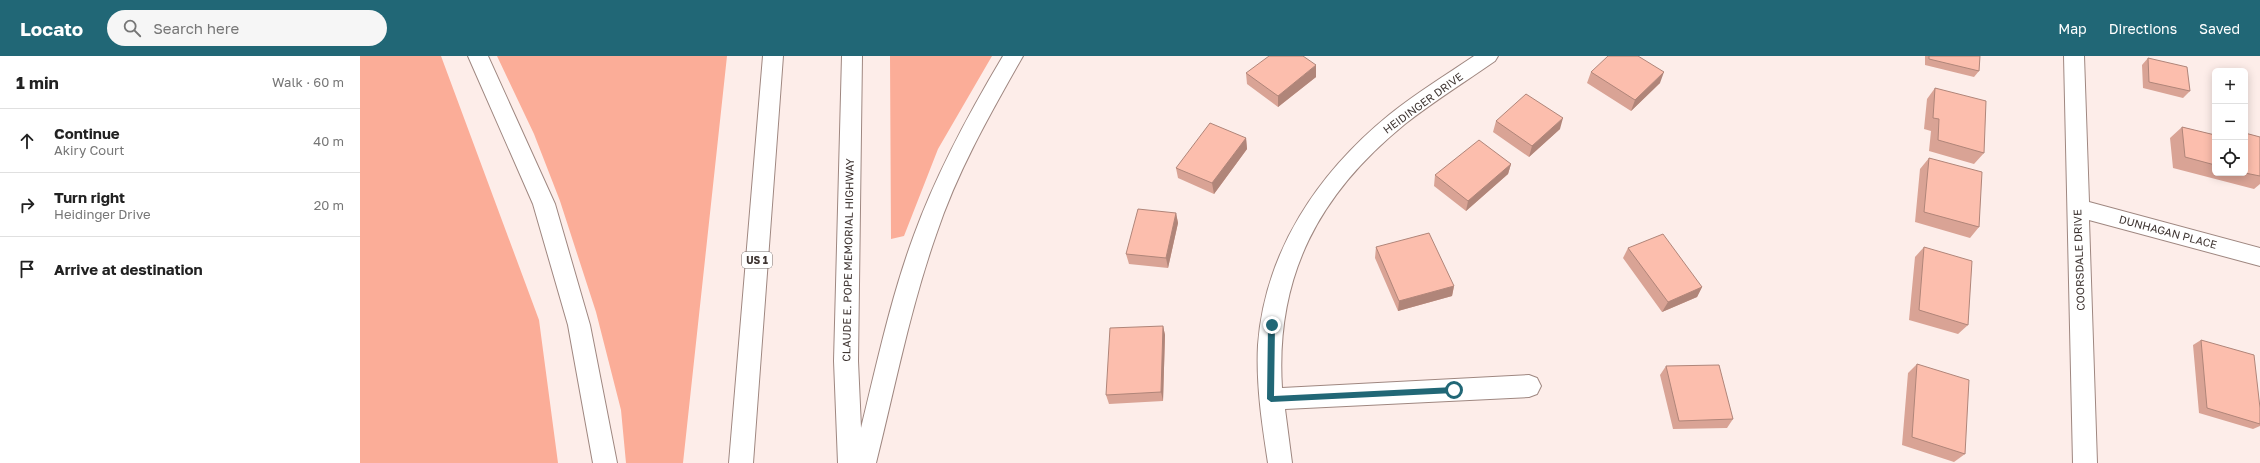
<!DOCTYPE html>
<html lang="en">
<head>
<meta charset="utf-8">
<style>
	body { margin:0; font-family:"Golos Text",sans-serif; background:#f6f6f6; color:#222 }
	.controls { position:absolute; right:12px; top:12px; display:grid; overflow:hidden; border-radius:6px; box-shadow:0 2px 10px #0003 }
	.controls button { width:36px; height:36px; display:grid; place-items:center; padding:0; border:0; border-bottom:1px solid #e0e0e0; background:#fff; color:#222; font:20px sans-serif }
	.stop { position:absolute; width:12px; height:12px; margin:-9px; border:3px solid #216776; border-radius:50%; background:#fff }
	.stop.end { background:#216776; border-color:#fff; box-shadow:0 1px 4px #0008 }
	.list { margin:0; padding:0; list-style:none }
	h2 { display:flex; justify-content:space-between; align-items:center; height:52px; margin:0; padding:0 16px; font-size:17px }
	h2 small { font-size:13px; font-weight:400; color:#767676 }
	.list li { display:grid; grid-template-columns:26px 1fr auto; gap:12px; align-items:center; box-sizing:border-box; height:64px; padding:0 16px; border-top:1px solid #e0e0e0 }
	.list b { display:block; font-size:15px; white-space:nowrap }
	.list p { margin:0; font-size:13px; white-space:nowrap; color:#767676 }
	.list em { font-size:13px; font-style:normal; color:#767676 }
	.icon { flex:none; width:22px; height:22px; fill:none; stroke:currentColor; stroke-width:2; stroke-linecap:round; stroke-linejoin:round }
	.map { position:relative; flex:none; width:1900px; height:407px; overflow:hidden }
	header { display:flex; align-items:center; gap:24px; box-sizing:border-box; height:56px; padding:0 20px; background:#216776; color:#fff }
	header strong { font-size:19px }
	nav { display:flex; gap:22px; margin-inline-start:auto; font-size:14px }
	.search { width:280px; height:36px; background:#f6f6f6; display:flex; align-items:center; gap:10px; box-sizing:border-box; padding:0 14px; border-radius:22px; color:#767676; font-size:15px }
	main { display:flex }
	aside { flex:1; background:#fff }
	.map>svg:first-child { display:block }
	.green { fill:#fbad98 }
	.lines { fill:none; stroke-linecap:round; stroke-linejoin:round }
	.street-casing { stroke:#9f8780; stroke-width:2 }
	.highway-casing { stroke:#9f8780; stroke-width:2 }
	.street { fill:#fff; fill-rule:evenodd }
	.highway { fill:#fff; fill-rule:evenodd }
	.wall { fill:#d9a395 }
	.shaded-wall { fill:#b08579 }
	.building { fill:#fcbead; stroke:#b08579 }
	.route { fill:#216776 }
	.labels { text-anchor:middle; stroke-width:3; stroke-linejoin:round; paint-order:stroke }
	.shield { fill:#fff; stroke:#797270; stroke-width:1 }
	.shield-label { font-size:10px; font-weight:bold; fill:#3f3532 }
	.street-label { font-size:11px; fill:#3f3532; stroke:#fff }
</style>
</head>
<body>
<header>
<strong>Locato</strong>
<div class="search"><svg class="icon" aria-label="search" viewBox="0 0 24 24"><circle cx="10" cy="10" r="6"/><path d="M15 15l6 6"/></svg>Search here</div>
<nav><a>Map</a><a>Directions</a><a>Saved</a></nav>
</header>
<main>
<aside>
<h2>1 min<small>Walk · 60 m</small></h2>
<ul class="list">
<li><svg class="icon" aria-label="ahead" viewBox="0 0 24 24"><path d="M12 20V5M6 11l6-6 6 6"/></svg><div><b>Continue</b><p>Akiry Court</p></div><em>40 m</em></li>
<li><svg class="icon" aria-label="right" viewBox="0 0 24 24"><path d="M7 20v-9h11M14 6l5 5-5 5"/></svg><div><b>Turn right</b><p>Heidinger Drive</p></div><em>20 m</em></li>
<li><svg class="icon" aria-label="arrive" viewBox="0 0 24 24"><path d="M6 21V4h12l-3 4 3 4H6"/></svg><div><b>Arrive at destination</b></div></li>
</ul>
</aside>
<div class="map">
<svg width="1900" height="407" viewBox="0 0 1900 407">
	<rect width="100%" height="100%" fill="#fdede9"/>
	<path class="green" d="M 0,0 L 81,0 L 179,264 L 198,407 L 0,407 Z
		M 137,0 L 367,0 L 323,407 L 266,407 L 261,354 L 236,256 L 200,145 L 174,78 Z
		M 530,0 L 632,0 L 578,93 L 544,180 L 531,183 Z"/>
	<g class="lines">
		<g class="street-casing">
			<path id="street" d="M 1114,0 L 1138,0 L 1135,5 C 1105,26 1074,45 1045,68 C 959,138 915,220 922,332 L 1169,319 L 1177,322 L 1181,330 L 1177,338 L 1169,341 L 925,353 L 932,407 L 908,407 C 902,368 896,329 898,289 C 905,195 958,117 1029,59 C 1056,37 1086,19 1114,0 Z
				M 1704,0 L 1724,0 L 1729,146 L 1900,192 L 1900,210 L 1729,164 L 1737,407 L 1713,407 Z"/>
		</g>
		<g class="highway-casing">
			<path id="highway" d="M 108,0 L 128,0 L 195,148 L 230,269 L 257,407 L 233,407 L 208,269 L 173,148 Z
				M 403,0 L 423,0 L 393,407 L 369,407 Z
				M 482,0 L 502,0 L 498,305 L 501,372 C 517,307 531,241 554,179 C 577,116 609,57 643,0 L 663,0 C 630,58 597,116 576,179 C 550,253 535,331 516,407 L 478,407 L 474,305 Z"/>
		</g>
		<use href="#street" class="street"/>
		<use href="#highway" class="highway"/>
	</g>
	<path class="wall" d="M 1565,0 L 1620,0 L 1619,15 L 1614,21 L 1565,9 Z
		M 1788,2 L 1830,35 L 1823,42 L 1783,32 L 1782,9 Z
		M 1231,16 L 1300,27 L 1271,55 L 1227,27 Z
		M 886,17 L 956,21 L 918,51 L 887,28 Z
		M 1575,32 L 1624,97 L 1614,108 L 1569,95 L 1571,75 L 1564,73 L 1567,43 Z
		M 1136,65 L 1200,73 L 1169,101 L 1133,76 Z
		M 1822,71 L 1855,79 L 1855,117 L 1885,117 L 1885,77 L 1900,81 L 1900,128 L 1894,133 L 1813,112 L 1810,82 Z
		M 886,82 L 887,93 L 854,138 L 818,122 L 816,112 Z
		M 1569,102 L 1619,171 L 1610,182 L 1555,166 L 1560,113 Z
		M 1151,108 L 1148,118 L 1106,155 L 1074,130 L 1075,119 Z
		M 816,157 L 818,167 L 808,212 L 769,208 L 766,198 Z
		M 1016,191 L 1094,230 L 1092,240 L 1038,255 L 1015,202 Z
		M 1564,191 L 1608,269 L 1598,278 L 1549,264 L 1555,201 Z
		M 1268,192 L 1342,231 L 1337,241 L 1302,256 L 1263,202 Z
		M 803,270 L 805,279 L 803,345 L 749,348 L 746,339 Z
		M 1841,284 L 1900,352 L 1900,370 L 1893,373 L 1839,357 L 1833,289 Z
		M 1557,308 L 1605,398 L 1594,406 L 1542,389 L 1548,317 Z
		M 1306,310 L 1373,363 L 1367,372 L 1313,373 L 1300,319 Z"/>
	<path class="shaded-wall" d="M 956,9 L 956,21 L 918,51 L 918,40 Z
		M 1304,16 L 1300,27 L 1271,55 L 1275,44 Z
		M 1203,62 L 1200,73 L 1169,101 L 1172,90 Z
		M 886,82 L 887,93 L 854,138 L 852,127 Z
		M 1151,108 L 1148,118 L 1106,155 L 1108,145 Z
		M 816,157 L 818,167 L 808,212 L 806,202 Z
		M 1094,230 L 1092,240 L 1038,255 L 1039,245 Z
		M 1342,231 L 1337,241 L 1302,256 L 1308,246 Z
		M 803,270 L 805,279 L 803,345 L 801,336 Z"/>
	<path class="building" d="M 909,0 L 943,0 L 956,9 L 918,40 L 886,17 Z
		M 1248,0 L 1278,0 L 1304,16 L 1275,44 L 1231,16 Z
		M 1569,0 L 1620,0 L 1619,15 L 1569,3 Z
		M 1788,2 L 1827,11 L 1830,35 L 1789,26 Z
		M 1575,32 L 1626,45 L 1624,97 L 1578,84 L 1579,63 L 1573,62 Z
		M 1166,38 L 1203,62 L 1172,90 L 1136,65 Z
		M 850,67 L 886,82 L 852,127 L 816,112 Z
		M 1822,71 L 1855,79 L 1855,109 L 1825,101 Z
		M 1885,77 L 1900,81 L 1900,120 L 1885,117 Z
		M 1119,84 L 1151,108 L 1108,145 L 1075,119 Z
		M 1569,102 L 1622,116 L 1619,171 L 1564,156 Z
		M 778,153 L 816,157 L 806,202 L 766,198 Z
		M 1069,177 L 1094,230 L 1039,245 L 1016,191 Z
		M 1303,178 L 1342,231 L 1308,246 L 1268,192 Z
		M 1564,191 L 1612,205 L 1608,269 L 1559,254 Z
		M 803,270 L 801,336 L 746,339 L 750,272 Z
		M 1841,284 L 1894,299 L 1900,352 L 1900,368 L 1847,352 Z
		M 1557,308 L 1609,324 L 1605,398 L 1552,381 Z
		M 1359,309 L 1373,363 L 1319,365 L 1306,310 Z"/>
	<path class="route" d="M 912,266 L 915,269 L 914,340 L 1094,331 L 1097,334 L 1094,337 L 911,346 L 907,343 L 908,269 Z"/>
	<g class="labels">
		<rect class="shield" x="382" y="196" width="30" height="16" rx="3"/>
		<g class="shield-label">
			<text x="397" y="208">US 1</text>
		</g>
		<g class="street-label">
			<text transform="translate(1063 47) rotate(-36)" y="4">HEIDINGER DRIVE</text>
			<text transform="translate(1808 176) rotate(15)" y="4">DUNHAGAN PLACE</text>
			<text transform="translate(488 204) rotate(-89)" y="4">CLAUDE E. POPE MEMORIAL HIGHWAY</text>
			<text transform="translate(1719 204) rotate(-92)" y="4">COORSDALE DRIVE</text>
		</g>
	</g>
</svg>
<div class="controls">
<button>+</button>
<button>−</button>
<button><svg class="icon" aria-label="locate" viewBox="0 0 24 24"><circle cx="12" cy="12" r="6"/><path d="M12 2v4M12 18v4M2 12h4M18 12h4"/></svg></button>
</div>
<div class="stop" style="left:1094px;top:334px"></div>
<div class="stop end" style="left:912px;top:269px"></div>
</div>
</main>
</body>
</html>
